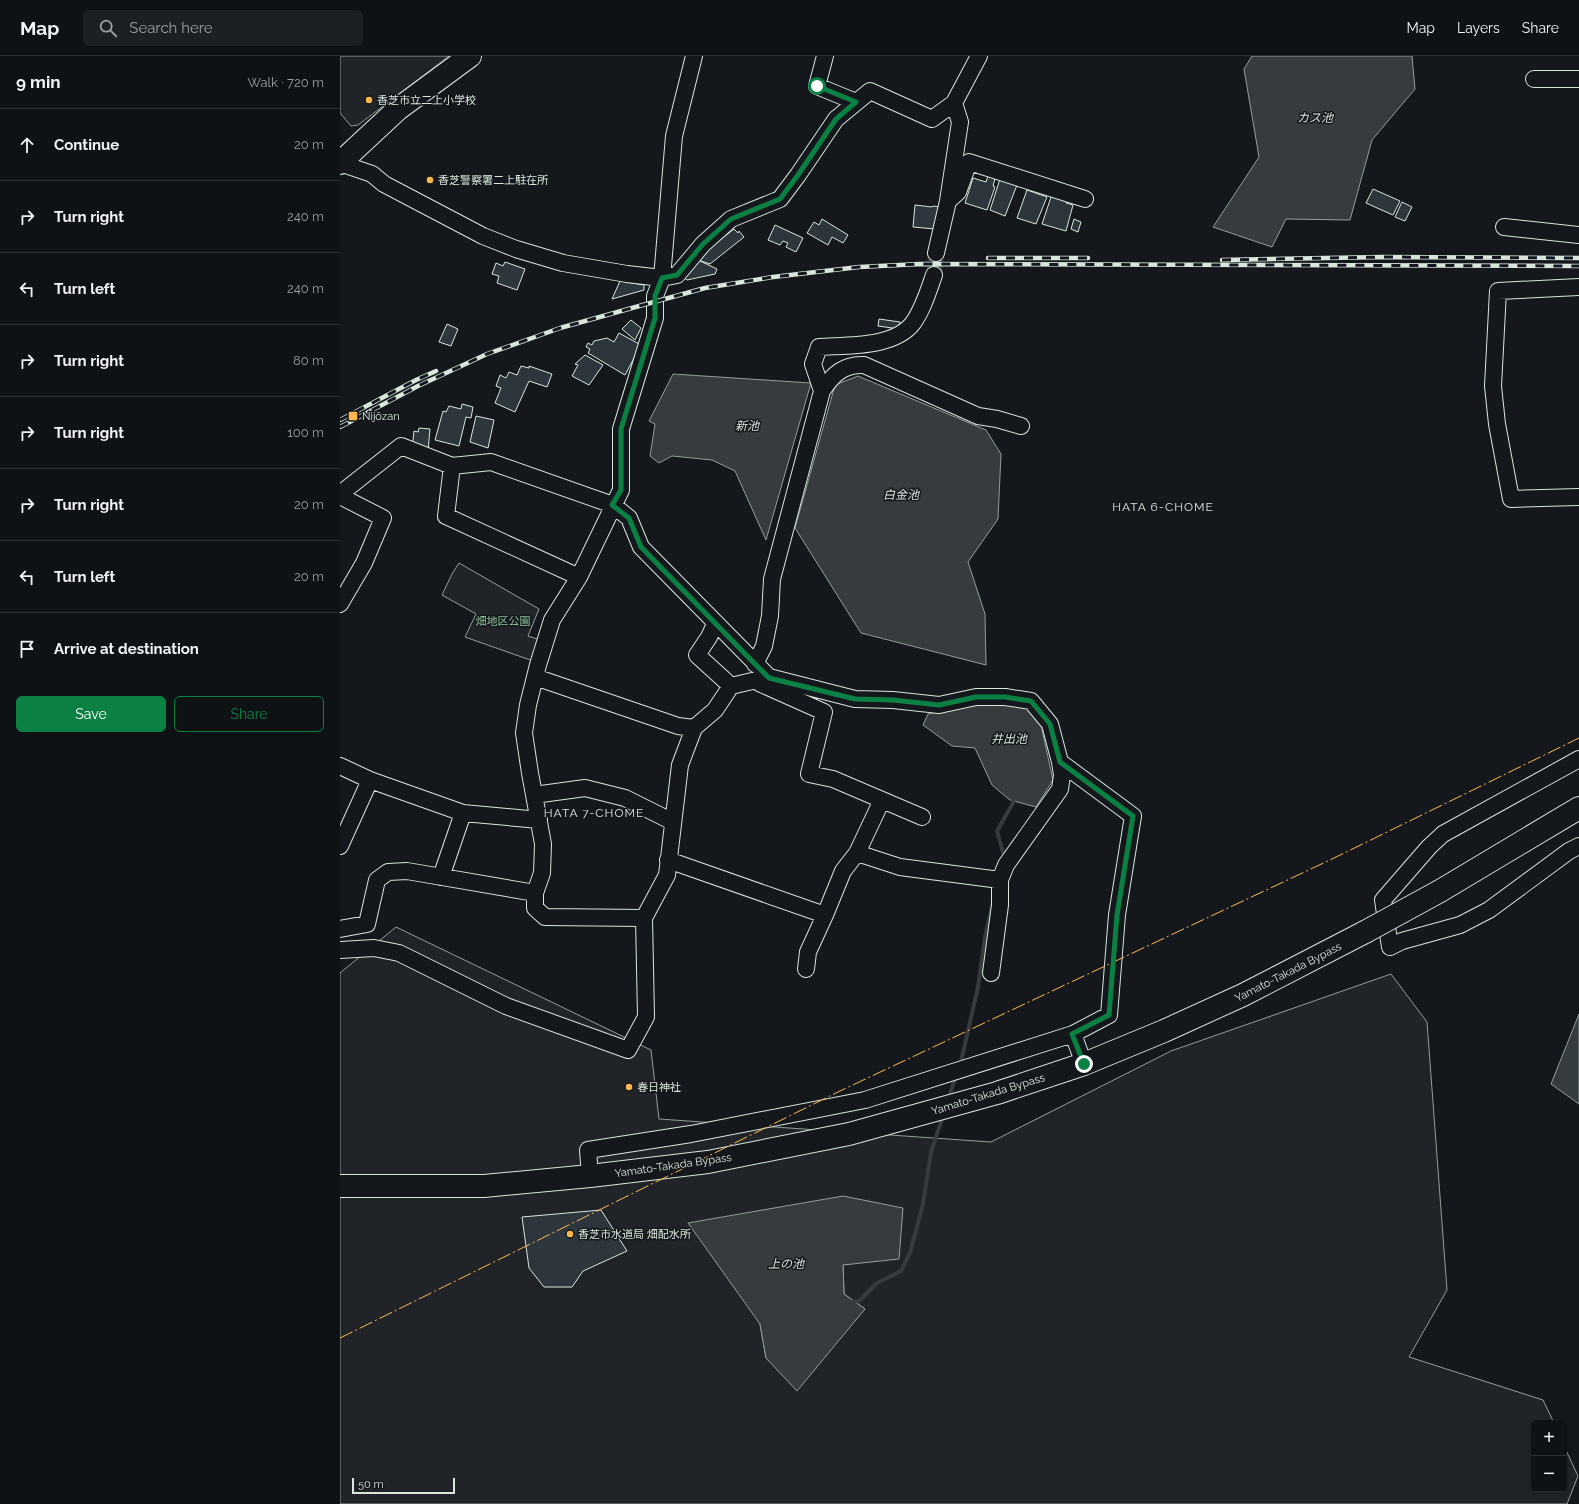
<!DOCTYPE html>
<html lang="en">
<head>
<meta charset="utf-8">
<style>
	body { margin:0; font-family:Raleway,"Noto Sans JP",sans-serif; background:#1d2022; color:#f1f3f6 }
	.controls { position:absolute; right:12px; bottom:12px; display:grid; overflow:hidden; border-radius:6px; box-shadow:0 2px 6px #0003 }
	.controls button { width:36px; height:36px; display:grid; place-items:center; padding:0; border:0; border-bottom:1px solid #2f3234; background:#0f1215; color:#f1f3f6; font:20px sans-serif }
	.scale { position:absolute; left:12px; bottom:10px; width:103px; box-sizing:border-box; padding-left:4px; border:2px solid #d8e6dc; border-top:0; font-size:11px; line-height:14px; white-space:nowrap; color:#d8e6dc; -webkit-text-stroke:3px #14181c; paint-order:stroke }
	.stop { position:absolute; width:12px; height:12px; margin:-9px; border:3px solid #0b8043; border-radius:50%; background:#fff }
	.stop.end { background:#0b8043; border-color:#fff; box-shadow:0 1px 4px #0008 }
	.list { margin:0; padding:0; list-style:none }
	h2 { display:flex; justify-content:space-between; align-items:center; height:52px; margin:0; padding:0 16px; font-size:17px }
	h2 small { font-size:13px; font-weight:400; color:#9b9ea0 }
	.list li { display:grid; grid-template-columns:26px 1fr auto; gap:12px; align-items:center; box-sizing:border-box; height:72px; padding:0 16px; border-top:1px solid #2f3234 }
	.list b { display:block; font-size:15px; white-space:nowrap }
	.list em { font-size:13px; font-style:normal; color:#9b9ea0 }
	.actions { display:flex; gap:8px; padding:12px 16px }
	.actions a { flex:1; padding:9px 0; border:1px solid #0b8043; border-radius:6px; text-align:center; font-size:14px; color:#0b8043 }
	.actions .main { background:#0b8043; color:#fff }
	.icon { flex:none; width:22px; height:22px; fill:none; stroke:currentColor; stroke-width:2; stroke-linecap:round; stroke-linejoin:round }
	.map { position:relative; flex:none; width:1239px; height:1448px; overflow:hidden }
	header { display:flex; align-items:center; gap:24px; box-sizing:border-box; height:56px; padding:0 20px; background:#0f1215; border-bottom:1px solid #2f3234 }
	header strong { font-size:19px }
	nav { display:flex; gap:22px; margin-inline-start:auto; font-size:14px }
	.search { width:280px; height:36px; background:#1d2022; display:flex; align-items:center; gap:10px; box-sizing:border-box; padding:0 14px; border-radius:6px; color:#9b9ea0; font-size:15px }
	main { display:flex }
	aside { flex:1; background:#0f1215 }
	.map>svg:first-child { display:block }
	.green { fill:#202428; stroke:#939e99; fill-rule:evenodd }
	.water { fill:#363b3e; stroke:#939e99 }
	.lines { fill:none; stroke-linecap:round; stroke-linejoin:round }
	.stream { stroke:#363b3e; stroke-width:4 }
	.building { fill:#2c363c; stroke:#d8e6dc }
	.minor-tunnel { stroke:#313739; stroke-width:16; stroke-dasharray:16 8; stroke-linecap:butt }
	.minor-casing { stroke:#d8e6dc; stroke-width:18 }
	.highway-casing { stroke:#d8e6dc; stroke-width:24 }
	.minor { stroke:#14181c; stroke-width:16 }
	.highway { stroke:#14181c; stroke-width:22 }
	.rail-casing { stroke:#d8e6dc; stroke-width:4.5 }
	.rail { stroke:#14181c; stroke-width:3; stroke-dasharray:9; stroke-linecap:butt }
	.highway-bridge-casing { stroke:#d8e6dc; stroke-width:24; stroke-linecap:butt }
	.highway-bridge { stroke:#14181c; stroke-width:22 }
	.power { stroke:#ffb74d; stroke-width:1; stroke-dasharray:14 3 2 3; stroke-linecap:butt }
	.route { stroke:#0b8043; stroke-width:5 }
	.poi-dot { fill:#ffb74d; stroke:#14181c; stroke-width:1.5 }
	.labels { text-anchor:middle; stroke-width:3; stroke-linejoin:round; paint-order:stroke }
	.poi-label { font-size:11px; fill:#d8e6dc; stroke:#14181c; text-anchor:start }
	.park-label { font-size:11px; fill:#8ac095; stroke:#14181c }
	.street-label { font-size:11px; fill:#d8e6dc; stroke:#14181c }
	.water-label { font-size:12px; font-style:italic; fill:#d8e6dc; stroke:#14181c }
	.neighbourhood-label { font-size:12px; letter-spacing:1px; fill:#d8e6dc; stroke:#14181c }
</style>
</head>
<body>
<header>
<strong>Map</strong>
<div class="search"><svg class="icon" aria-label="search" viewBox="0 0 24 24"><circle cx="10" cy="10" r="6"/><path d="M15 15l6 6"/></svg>Search here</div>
<nav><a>Map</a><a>Layers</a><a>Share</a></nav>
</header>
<main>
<aside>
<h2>9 min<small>Walk · 720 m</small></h2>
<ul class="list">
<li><svg class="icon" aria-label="ahead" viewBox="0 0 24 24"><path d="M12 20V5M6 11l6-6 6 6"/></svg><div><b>Continue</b></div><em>20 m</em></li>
<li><svg class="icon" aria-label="right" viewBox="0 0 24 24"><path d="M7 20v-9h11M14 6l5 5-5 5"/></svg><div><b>Turn right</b></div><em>240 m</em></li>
<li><svg class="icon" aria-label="left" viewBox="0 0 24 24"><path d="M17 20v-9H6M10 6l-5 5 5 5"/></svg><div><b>Turn left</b></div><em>240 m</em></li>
<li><svg class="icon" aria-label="right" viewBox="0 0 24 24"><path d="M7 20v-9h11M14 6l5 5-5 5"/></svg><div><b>Turn right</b></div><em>80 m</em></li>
<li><svg class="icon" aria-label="right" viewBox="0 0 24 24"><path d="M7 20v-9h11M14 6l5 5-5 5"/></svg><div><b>Turn right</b></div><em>100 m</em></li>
<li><svg class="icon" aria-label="right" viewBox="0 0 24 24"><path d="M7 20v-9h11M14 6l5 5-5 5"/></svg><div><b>Turn right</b></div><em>20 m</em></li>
<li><svg class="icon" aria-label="left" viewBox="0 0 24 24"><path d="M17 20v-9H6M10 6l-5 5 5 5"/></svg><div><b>Turn left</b></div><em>20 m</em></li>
<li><svg class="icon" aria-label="arrive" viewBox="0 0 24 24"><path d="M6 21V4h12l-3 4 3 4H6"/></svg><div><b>Arrive at destination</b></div></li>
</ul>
<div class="actions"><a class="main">Save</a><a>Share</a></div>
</aside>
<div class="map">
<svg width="1239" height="1448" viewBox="0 0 1239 1448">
	<rect width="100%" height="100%" fill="#14181c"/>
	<path class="green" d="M 0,0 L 109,0 L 18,69 L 11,70 L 0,57 Z
		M 119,507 L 199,553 L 188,580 L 200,584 L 193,605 L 125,581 L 136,558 L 102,539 L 112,518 Z
		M 56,871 L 311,994 L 319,1063 L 651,1086 L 831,995 L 1051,918 L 1087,966 L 1107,1234 L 1069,1301 L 1203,1344 L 1214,1367 L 1194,1367 L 1194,1433 L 1224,1433 L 1224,1390 L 1238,1420 L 1227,1448 L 0,1448 L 0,917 ZM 562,1152 L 503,1209 L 504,1238 L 525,1253 L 426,1302 L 420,1268 Z"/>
	<path class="water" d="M 912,0 L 1072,0 L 1075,33 L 1032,84 L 1010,164 L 946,163 L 932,191 L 873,171 L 919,101 L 904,13 Z
		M 333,318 L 471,327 L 426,484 L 395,415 L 372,404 L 332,400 L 319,407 L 310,400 L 315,368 L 309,365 Z
		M 518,320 L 646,374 L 661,398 L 658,463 L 628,506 L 645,558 L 646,609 L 521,577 L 455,472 L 495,329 Z
		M 658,647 L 688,650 L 699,660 L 713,724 L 696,751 L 670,744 L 652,729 L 635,692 L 612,690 L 583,669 L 588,658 L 624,650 Z
		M 1239,958 L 1239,1048 L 1211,1028 Z
		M 503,1140 L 563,1152 L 559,1203 L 503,1209 L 504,1238 L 525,1253 L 457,1335 L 426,1302 L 420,1268 L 348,1167 Z"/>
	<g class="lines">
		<path class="stream" d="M 665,803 L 657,775 L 673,747 L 674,741
			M 620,1010 L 638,931 L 645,881 L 653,846
			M 608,1044 L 616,1020
			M 510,1246 L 519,1245 L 537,1227 L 561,1215 L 570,1197 L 583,1148 L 591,1096 L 603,1060"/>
	</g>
	<path class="building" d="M 649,117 L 656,119 L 653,130 L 655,131 L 647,154 L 625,147 L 633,122 L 646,126 Z
		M 660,123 L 677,129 L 665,160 L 650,154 Z
		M 1033,133 L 1060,145 L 1053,159 L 1026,147 Z
		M 687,134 L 707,141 L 696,168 L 677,162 Z
		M 712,138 L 728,142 L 726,147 L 733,149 L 726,175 L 702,168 Z
		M 1062,146 L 1072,151 L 1065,165 L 1055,161 Z
		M 575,149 L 592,151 L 593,150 L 601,151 L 595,173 L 573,171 Z
		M 482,163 L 508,179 L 503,187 L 492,181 L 488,189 L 467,177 L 474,166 L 479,169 Z
		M 734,163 L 741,166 L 738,176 L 731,173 Z
		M 435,169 L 463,182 L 456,196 L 446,191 L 448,187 L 443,185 L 440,189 L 428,184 Z
		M 394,173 L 398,177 L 399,175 L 404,181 L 370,208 L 361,205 L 358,201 Z
		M 358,204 L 377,213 L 375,218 L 347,224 L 343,221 Z
		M 165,206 L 185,213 L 177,234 L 157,227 L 159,220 L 152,218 L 156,207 L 163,210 Z
		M 280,225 L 304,229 L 304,234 L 272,243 Z
		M 539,263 L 560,266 L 559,273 L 538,270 Z
		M 291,264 L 301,272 L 295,284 L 282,273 Z
		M 107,268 L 118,273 L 111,290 L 99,286 Z
		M 279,277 L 301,289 L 285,319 L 248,297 L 250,293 L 246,291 L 248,287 L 252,289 L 254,285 L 267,282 L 274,286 Z
		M 245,299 L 263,309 L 249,329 L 232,320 L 238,309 L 235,308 Z
		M 181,310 L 189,312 L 189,310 L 212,318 L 207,331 L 189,325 L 175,356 L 155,347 L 161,332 L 156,330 L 160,319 L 166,322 L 169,316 L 177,319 Z
		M 122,348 L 133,351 L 131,362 L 126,361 L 119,390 L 95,384 L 103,355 L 106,356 L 109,350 L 121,353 Z
		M 136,360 L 154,364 L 148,392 L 130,386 Z
		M 79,372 L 90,373 L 88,395 L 72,393 L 74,375 L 78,376 Z
		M 261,1154 L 287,1195 L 243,1215 L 232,1231 L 204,1231 L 189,1212 L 182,1161 Z"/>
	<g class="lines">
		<path class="minor-tunnel" d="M 594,219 L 596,197"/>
		<g class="minor-casing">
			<path id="minor" d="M 485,0 L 477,30 L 516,46
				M 1194,23 L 1239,23
				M 0,107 L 32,118 L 44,128 L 143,180 L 176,193 L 223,207 L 287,218 L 322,222 L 337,219 L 363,188 L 391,163 L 440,143 L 458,119 L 496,63 L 530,35 L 592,63 L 614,47 L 639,0
				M 608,145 L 618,136 L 629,106 L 745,143
				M 1164,171 L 1239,179
				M 596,197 L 608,145 L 620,66 L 614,47
				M 1239,231 L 1158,235 L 1153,330 L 1157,368 L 1171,443 L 1239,441
				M 482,335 L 473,308 L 479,291 C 507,289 554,292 573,267 C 583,253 588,236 594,219
				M 112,410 L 106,460 L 239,521
				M 0,438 L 61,390 L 112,410 L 151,406 L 273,449 L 289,462 L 301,491 L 429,621
				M 0,440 L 43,462 L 24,507 L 0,548
				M 375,568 L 369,581 L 357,599 L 391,630
				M 415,608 L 424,590 L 430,560 L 432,523 L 482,335 C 493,318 504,308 524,309 L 638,360 L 657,363 L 681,370
				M 195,621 L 338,670 L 354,672
				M 419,627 L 484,656 L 469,718 L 493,723 L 582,761
				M 1239,703 L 1103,778 L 1089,791 L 1043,844 L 1050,891 L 1062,885 L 1120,869 L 1149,854 L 1229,795 L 1239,790
				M 0,710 L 30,724 L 123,757 L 199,764
				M 194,739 L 245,732 L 285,742 L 333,766
				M 0,790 L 30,724
				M 517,797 L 560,811 L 660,824
				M 328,804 L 485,859 L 503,815 L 517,797 L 542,744
				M 101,821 L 123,757
				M 304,862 L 205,861 L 195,852 L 195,837 L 202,817 L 203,788 L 190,717 L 184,677 L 188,649 L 198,609 L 212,564 L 239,521 L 281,434 L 281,373 L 315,262 L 315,240 L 322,222 L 334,80 L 354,0
				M 0,873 L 27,868 L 37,824 L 48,816 L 67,815 L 195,837
				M 0,894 L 34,892 L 59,897 L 166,950 L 288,994 L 306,961 L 304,862 L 327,819 L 340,709 L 354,672 L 375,654 L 391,630 L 429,621 L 515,643 L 553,644 L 599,649 L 636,641 L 665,641 L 691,645 L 710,668 L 720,706 L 793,760 L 777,859 L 769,959 L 733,978 L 525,1044 L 351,1078 L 248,1094 L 250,1120
				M 466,913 L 468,896 L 485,859
				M 651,917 L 660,849 L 660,824 L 666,809 L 720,733 L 722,719 L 720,706
				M 733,978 L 744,1008"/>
		</g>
		<g class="highway-casing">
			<path id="highway" d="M 0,107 L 58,53 L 130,0
				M 1100,835 L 1239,752
				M 0,1130 L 144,1130 L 250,1120 L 368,1106 L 509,1078 L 657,1037 L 744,1008 L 824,975 L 903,939 L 1025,876"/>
		</g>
		<use href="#minor" class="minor"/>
		<use href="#highway" class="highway"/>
		<g class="rail-casing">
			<path id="rail" d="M 648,202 L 748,202
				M 882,204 L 1043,201 L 1239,202
				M 0,364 L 76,324 L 96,315
				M 0,371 L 78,330 L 147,298 L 220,272 L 292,252 L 365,232 L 433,221 L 519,211 L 580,208 L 1239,210"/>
		</g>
		<use href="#rail" class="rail"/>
		<g class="highway-bridge-casing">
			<path id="highway-bridge" d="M 1025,876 L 1100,835"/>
		</g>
		<use href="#highway-bridge" class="highway-bridge"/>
		<path class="power" d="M 0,1282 L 500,1035 L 992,803 L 1239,682"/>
	</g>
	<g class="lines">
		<path class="route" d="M 477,30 L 516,46 L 496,63 L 458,119 L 440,143 L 391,163 L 363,188 L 337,219 L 322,222 L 315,240 L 315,262 L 281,373 L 281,434 L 272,449 L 289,462 L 301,491 L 415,608 L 429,622 L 515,643 L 553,644 L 599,649 L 636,641 L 665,641 L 691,645 L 710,668 L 720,706 L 793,760 L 777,859 L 769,959 L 732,978 L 744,1008"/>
	</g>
	<g class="poi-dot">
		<circle cx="29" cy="44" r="4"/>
		<circle cx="90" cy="124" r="4"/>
		<rect x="8" y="355" width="10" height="10" rx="2"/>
		<circle cx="289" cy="1031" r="4"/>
		<circle cx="230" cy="1178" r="4"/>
	</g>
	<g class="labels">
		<g class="poi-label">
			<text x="37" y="48">香芝市立二上小学校</text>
			<text x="98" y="128">香芝警察署二上駐在所</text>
			<text x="22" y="364">Nijōzan</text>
			<text x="297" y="1035">春日神社</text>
			<text x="238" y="1182">香芝市水道局 畑配水所</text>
		</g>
		<g class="park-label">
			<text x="163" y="569">畑地区公園</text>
		</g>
		<g class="street-label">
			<text transform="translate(948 916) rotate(-27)" y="4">Yamato-Takada Bypass</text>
			<text transform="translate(648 1038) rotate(-17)" y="4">Yamato-Takada Bypass</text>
			<text transform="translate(333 1109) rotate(-8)" y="4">Yamato-Takada Bypass</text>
		</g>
		<g class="water-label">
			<text x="975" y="66">カス池</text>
			<text x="407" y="374">新池</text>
			<text x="561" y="443">白金池</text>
			<text x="669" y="687">井出池</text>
			<text x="446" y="1212">上の池</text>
		</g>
		<g class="neighbourhood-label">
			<text x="823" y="455">HATA 6-CHOME</text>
			<text x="254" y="761">HATA 7-CHOME</text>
		</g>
	</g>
</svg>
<div class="controls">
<button>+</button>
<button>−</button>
</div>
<div class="scale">50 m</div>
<div class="stop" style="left:477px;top:30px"></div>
<div class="stop end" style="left:744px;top:1008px"></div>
</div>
</main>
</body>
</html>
